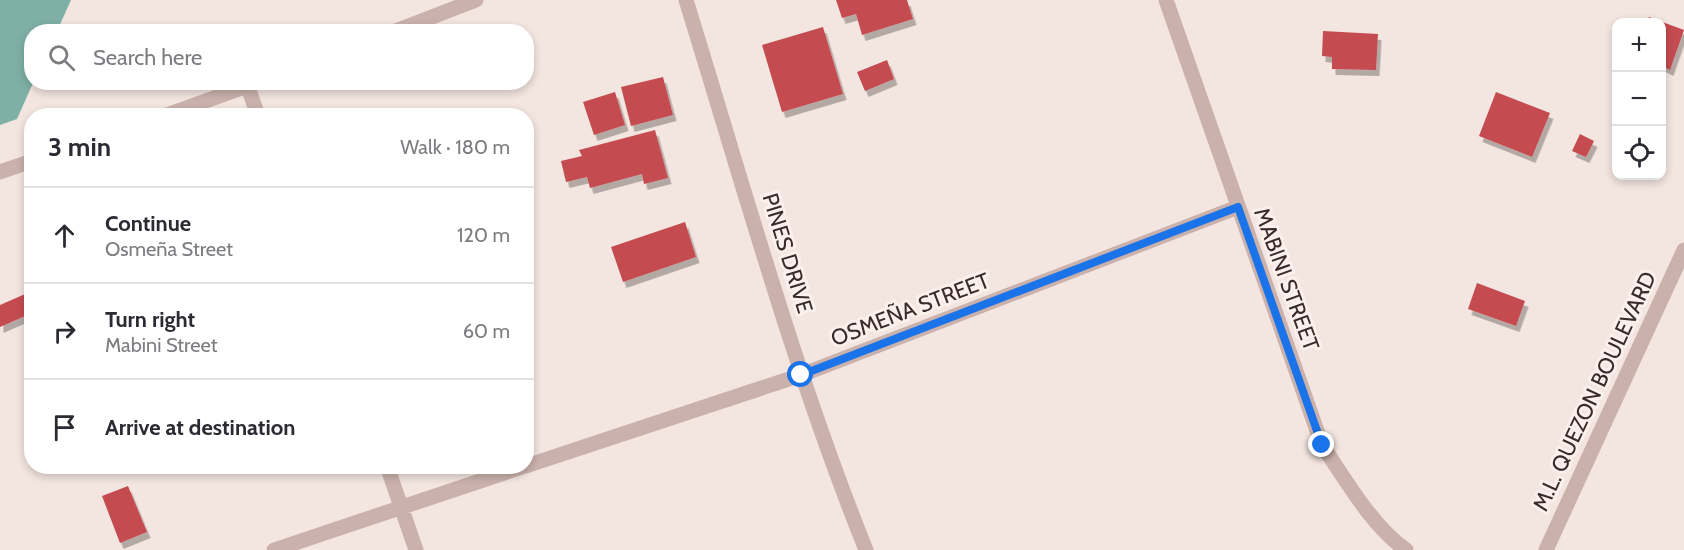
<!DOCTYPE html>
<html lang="en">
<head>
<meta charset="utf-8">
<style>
	body { margin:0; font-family:Cabin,sans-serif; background:#f7f7f7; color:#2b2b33 }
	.controls { position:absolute; right:18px; top:18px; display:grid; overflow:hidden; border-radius:12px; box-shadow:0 3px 9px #0003 }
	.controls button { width:54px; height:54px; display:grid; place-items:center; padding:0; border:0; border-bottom:2px solid #e1e1e2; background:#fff; color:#2b2b33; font:30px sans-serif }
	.stop { position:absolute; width:18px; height:18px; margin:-14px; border:4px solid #1a73e8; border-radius:50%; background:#fff }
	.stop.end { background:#1a73e8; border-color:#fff; box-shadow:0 2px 6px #0008 }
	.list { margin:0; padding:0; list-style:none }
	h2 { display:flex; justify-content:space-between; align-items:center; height:78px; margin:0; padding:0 24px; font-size:26px }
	h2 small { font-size:20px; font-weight:400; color:#7c7c81 }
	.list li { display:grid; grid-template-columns:39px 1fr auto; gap:18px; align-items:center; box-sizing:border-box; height:96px; padding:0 24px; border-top:2px solid #e1e1e2 }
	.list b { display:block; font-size:22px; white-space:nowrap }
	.list p { margin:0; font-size:20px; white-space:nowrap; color:#7c7c81 }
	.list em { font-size:20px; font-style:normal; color:#7c7c81 }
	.icon { flex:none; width:33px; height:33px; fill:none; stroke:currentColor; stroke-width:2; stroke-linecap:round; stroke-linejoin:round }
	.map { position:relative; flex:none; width:1684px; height:550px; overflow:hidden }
	.search { position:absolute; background:#fff; box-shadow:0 3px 9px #0003; left:24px; top:24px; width:510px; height:66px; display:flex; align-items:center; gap:15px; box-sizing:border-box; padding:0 21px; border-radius:24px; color:#7c7c81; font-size:22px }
	.panel { position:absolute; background:#fff; box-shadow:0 3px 9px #0003; left:24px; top:108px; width:510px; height:366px; border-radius:24px }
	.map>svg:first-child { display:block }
	.water { fill:#7fb0a5 }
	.building { fill:#c44c4f; filter:url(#shadow) }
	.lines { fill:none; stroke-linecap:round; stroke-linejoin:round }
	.minor { stroke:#cbb1ab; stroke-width:15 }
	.route { stroke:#1a73e8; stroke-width:8 }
	.labels { text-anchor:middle; stroke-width:6; stroke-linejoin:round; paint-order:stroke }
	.street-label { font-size:22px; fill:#392b2a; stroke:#faf0ec }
</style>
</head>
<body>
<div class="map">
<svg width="1684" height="550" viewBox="0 0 1684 550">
	<defs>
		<filter id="shadow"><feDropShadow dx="3.5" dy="6" stdDeviation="0" flood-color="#0004"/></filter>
	</defs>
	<rect width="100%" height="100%" fill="#f3e5e0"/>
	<path class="water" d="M 0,0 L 71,0 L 57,31 L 32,32 L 32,82 L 33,83 L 17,119 L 0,125 Z"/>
	<path class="building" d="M 836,0 L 907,0 L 913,19 L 862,35 L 856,14 L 842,18 Z
		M 1649,17 L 1684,30 L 1670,70 L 1662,66 L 1662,22 L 1647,22 Z
		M 823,27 L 843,94 L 782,112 L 762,45 Z
		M 1323,31 L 1378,34 L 1376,70 L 1332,69 L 1332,57 L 1322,56 Z
		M 887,60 L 894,79 L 865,91 L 857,72 Z
		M 663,77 L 673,115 L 631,126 L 621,87 Z
		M 615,92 L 625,125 L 594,135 L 583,102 Z
		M 1496,92 L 1550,113 L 1532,157 L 1479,136 Z
		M 655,130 L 668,178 L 644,184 L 642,174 L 590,188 L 587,177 L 566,182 L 561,161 L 582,156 L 579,150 Z
		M 1580,134 L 1594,141 L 1586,157 L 1572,151 Z
		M 685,222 L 696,257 L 623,282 L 611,247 Z
		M 1477,283 L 1525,301 L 1516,326 L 1468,309 Z
		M 32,291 L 32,313 L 0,327 L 0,305 Z
		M 128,486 L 147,532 L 120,543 L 102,496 Z"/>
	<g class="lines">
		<path class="minor" d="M 686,0 C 743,184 794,371 866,550
			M 1166,0 L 1322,445 C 1345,479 1372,526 1406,550
			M 393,32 L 476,0
			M 248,87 L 258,116
			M 164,116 L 258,82
			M 0,172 L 32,161
			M 387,466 L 416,550
			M 526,466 L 801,375 L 1238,207
			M 274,550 L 525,466
			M 1546,550 L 1684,250"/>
	</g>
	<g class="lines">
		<path class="route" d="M 801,375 L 1238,207 L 1322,445"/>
	</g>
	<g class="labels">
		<g class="street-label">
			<text transform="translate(788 253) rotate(73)" y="8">PINES DRIVE</text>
			<text transform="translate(1287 279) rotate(70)" y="8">MABINI STREET</text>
			<text transform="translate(910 309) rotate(-21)" y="8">OSMEÑA STREET</text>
			<text transform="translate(1594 391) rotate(-65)" y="8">M.L. QUEZON BOULEVARD</text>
		</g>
	</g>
</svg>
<div class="controls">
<button>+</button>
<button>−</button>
<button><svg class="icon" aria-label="locate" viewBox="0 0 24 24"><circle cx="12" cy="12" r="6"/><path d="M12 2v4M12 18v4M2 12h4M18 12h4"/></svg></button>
</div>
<div class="stop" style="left:801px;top:375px"></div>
<div class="stop end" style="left:1322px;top:445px"></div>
<div class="search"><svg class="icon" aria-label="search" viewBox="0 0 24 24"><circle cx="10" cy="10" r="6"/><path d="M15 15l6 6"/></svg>Search here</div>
<section class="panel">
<h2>3 min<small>Walk · 180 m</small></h2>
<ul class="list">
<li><svg class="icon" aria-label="ahead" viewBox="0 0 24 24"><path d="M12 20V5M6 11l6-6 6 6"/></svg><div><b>Continue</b><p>Osmeña Street</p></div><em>120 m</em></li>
<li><svg class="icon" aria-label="right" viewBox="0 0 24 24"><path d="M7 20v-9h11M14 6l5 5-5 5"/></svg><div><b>Turn right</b><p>Mabini Street</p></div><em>60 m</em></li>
<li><svg class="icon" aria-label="arrive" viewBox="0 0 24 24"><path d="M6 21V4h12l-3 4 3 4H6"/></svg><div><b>Arrive at destination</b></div></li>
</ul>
</section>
</div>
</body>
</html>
